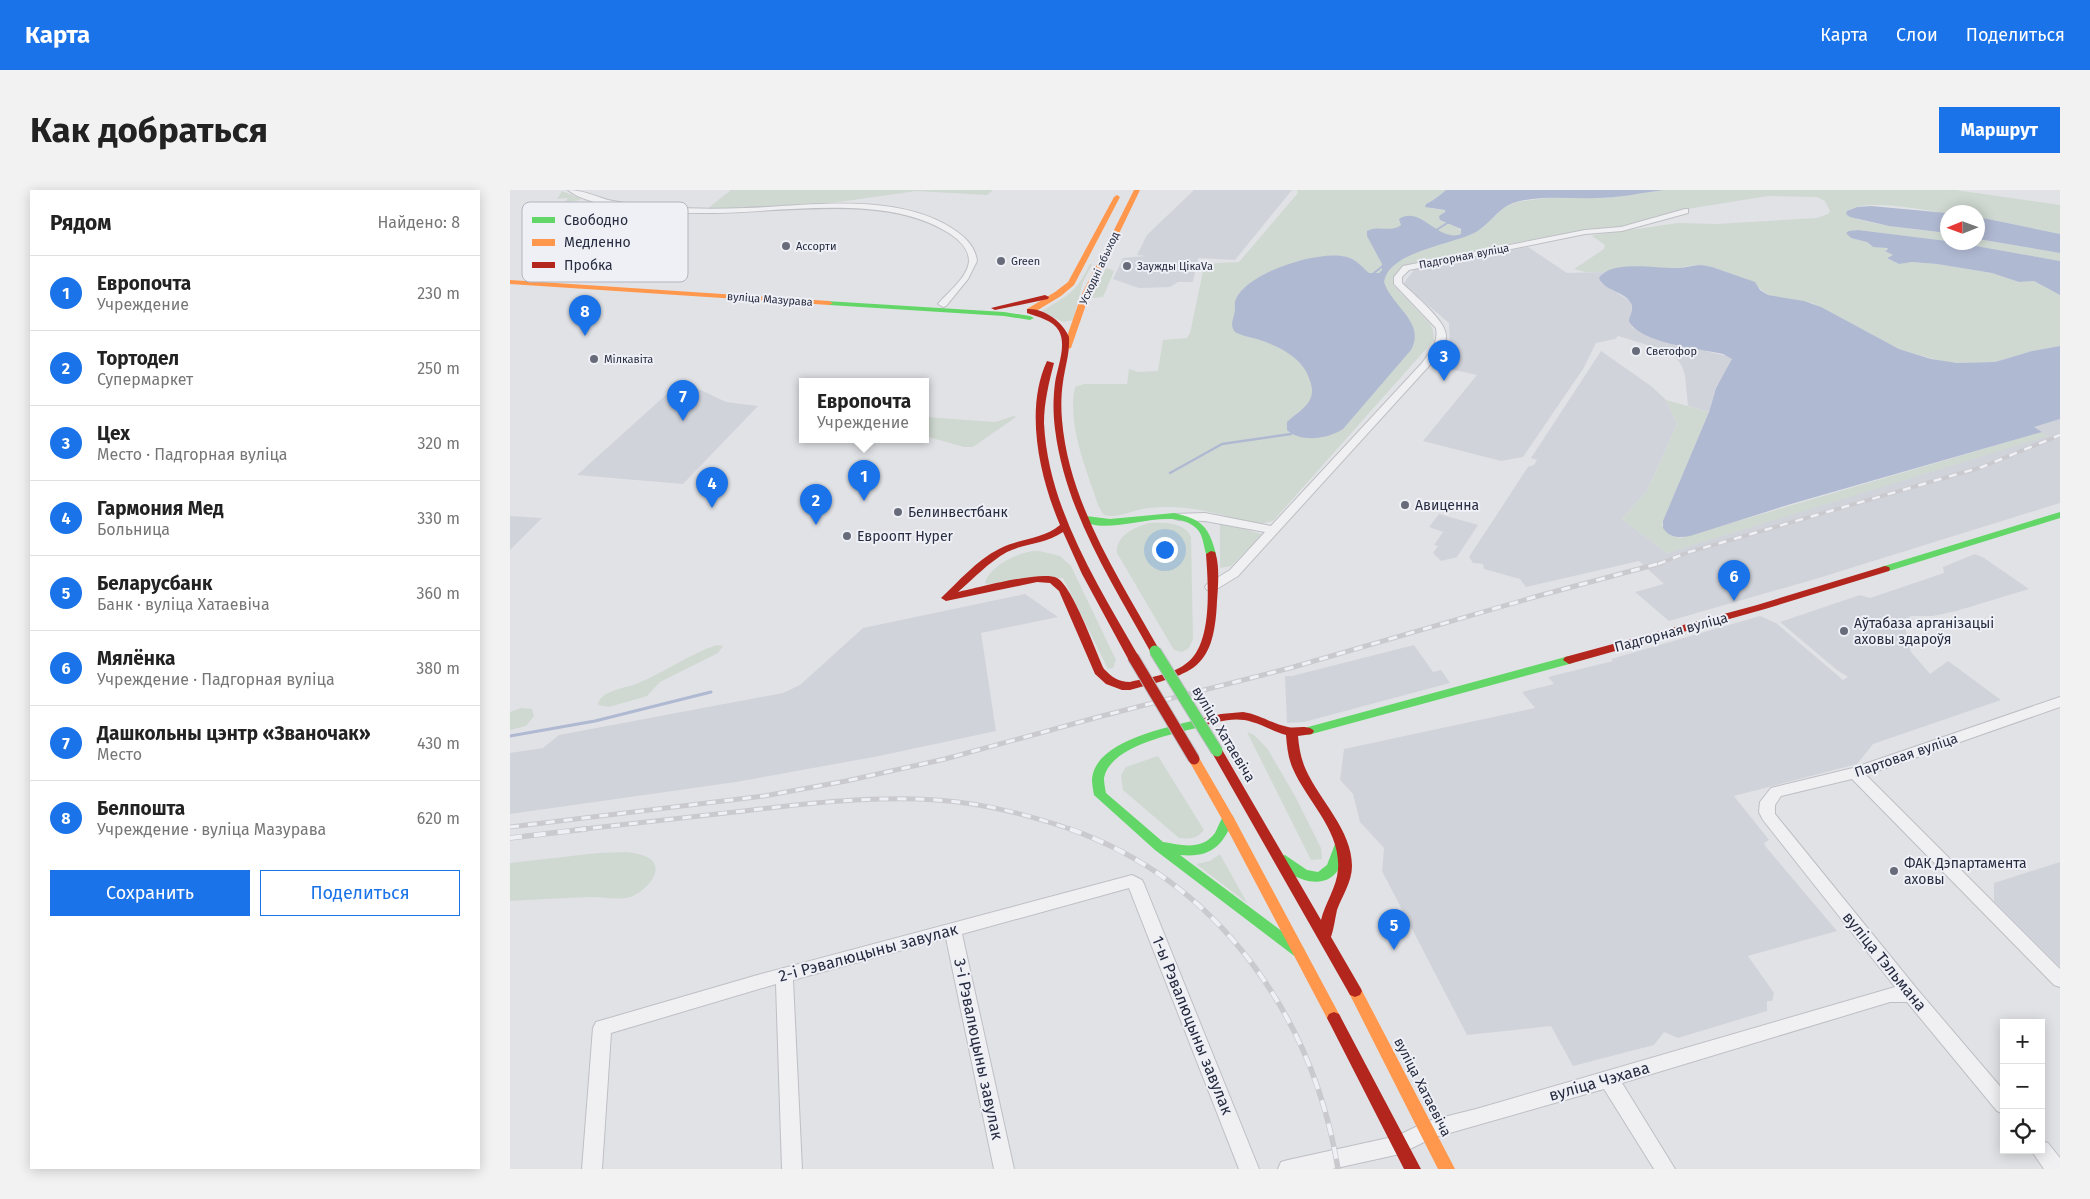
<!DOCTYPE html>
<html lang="ru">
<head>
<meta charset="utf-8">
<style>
	body { margin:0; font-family:"Fira Sans",sans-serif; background:#f2f2f2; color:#222 }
	.controls { position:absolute; right:15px; bottom:15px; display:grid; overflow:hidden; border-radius:0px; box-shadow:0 2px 12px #0003 }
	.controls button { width:45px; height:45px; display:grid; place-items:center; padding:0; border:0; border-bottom:1px solid #e0e0e0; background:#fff; color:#222; font:25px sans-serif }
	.compass { position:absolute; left:1430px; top:15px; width:45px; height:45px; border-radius:50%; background:#fff; box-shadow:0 2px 12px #0003; rotate:269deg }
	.you { position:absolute; left:654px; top:359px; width:18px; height:18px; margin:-12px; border:4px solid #fff; border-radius:50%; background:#1a73e8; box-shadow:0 0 0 8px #1a73e833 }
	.badge { display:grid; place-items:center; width:32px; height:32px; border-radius:50%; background:#1a73e8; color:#fff; font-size:16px; font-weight:700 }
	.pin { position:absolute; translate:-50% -41px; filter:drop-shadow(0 1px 2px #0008) }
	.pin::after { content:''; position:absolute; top:26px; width:18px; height:15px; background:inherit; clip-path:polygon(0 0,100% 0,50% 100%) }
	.popup { position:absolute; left:289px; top:188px; width:130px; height:65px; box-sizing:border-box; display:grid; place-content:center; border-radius:0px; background:#fff; filter:drop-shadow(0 1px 4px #0005); font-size:16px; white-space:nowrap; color:#767676 }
	.popup b { font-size:19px; color:#222 }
	.popup::after { content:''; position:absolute; left:50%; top:100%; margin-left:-10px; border:10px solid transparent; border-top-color:#fff }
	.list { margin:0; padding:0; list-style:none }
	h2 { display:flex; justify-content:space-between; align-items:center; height:65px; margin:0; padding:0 20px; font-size:21px }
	h2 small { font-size:16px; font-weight:400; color:#767676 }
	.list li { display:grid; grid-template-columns:32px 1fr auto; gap:15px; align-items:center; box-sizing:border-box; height:75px; padding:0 20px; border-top:1px solid #e0e0e0 }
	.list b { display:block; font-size:19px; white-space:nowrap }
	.list p { margin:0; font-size:16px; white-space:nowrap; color:#767676 }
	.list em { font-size:16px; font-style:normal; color:#767676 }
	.actions { display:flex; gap:10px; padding:15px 20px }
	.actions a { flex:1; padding:11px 0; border:1px solid #1a73e8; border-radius:0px; text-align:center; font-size:18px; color:#1a73e8 }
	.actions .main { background:#1a73e8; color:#fff }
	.icon { flex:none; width:28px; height:28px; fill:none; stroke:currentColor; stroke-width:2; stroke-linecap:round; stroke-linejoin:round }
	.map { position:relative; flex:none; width:1550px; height:979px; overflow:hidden; border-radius:0px }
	header { display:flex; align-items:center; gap:30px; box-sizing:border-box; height:70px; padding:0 25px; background:#1a73e8; color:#fff }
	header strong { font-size:24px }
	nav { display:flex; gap:28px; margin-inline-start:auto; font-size:18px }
	.intro { display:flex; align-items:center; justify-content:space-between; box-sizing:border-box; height:120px; padding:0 30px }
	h1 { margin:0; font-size:35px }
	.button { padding:12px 22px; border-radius:0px; background:#1a73e8; color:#fff; font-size:18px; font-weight:700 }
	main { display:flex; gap:30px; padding:0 30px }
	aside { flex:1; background:#fff; border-radius:0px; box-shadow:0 2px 12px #0003 }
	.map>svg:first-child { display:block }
	.built { fill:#d1d3db }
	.green { fill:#cfd9d1; fill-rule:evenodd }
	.water { fill:#afb9d2 }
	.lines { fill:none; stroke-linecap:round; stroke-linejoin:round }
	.stream-far2 { stroke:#afb9d2; stroke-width:2 }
	.stream-far1 { stroke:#afb9d2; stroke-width:2.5 }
	.stream { stroke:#afb9d2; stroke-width:3 }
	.street-casing { stroke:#bebfc4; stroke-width:2 }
	.street { fill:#f0f0f3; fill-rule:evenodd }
	.fast { fill:#63d668; fill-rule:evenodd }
	.slow { fill:#ff974d; fill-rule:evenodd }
	.jam { fill:#b3261e; fill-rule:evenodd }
	.rail-far2-casing { stroke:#cacace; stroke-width:4 }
	.rail-far1-casing { stroke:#cacace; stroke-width:5 }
	.rail-casing { stroke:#cacace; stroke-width:5.5 }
	.rail-far2 { stroke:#eef0f6; stroke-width:2.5; stroke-dasharray:8; stroke-linecap:butt }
	.rail-far1 { stroke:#eef0f6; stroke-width:3; stroke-dasharray:9; stroke-linecap:butt }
	.rail { stroke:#eef0f6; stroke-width:4; stroke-dasharray:12; stroke-linecap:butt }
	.fast-bridge-casing { stroke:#bdbfc4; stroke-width:13; stroke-linecap:butt }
	.jam-bridge-casing { stroke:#bdbfc4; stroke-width:13; stroke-linecap:butt }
	.fast-bridge { stroke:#63d668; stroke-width:11 }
	.jam-bridge { stroke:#b3261e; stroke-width:11 }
	.poi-dot { fill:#686c7a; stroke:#eef0f6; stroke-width:2 }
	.labels { text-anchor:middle; stroke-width:4; stroke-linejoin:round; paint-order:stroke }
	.far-poi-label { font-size:11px; fill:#272c40; stroke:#eef0f6; text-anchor:start }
	.far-street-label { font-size:11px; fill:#272c40; stroke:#eef0f6 }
	.poi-label { font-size:14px; fill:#272c40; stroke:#eef0f6; text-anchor:start }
	.street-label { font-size:14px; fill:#272c40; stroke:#eef0f6 }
	.near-street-label { font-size:16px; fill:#272c40; stroke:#eef0f6 }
	.key { fill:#eef0f6; stroke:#b2b5bf; stroke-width:1 }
	.key-label { font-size:14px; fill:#272c40 }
</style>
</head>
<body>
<header>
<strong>Карта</strong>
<nav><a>Карта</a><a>Слои</a><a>Поделиться</a></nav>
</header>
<div class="intro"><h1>Как добраться</h1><a class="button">Маршрут</a></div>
<main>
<aside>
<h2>Рядом<small>Найдено: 8</small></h2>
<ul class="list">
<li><span class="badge">1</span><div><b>Европочта</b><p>Учреждение</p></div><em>230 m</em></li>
<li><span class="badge">2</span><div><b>Тортодел</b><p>Супермаркет</p></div><em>250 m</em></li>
<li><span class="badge">3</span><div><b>Цех</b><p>Место · Падгорная вуліца</p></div><em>320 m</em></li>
<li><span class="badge">4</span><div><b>Гармония Мед</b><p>Больница</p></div><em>330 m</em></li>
<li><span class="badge">5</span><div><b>Беларусбанк</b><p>Банк · вуліца Хатаевіча</p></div><em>360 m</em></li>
<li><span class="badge">6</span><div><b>Мялёнка</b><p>Учреждение · Падгорная вуліца</p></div><em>380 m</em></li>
<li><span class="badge">7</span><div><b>Дашкольны цэнтр «Званочак»</b><p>Место</p></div><em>430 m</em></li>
<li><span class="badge">8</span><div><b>Белпошта</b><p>Учреждение · вуліца Мазурава</p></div><em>620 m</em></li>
</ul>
<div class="actions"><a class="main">Сохранить</a><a>Поделиться</a></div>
</aside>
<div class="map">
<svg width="1550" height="979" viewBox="0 0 1550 979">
	<rect width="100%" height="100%" fill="#e1e2e6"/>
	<path class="built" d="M 684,0 L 782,0 L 725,70 L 688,68 L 683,92 L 668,92 L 660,97 L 629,98 L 603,89 L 613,68 L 636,66 L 627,65 L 637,45 Z
		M 1018,57 L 1057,83 L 1095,82 L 1092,84 L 1091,93 L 1120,111 L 1122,117 L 1120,126 L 1122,137 L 1130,142 L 1152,151 L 1221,167 L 1223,171 L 1206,197 L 1199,222 L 1178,216 L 1175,186 L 1172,176 L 1164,165 L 1157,161 L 1108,146 L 1105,149 L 1086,153 L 1073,179 L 1013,267 L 991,271 L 913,251 L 967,185 L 922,175 L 940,154 L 939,133 L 893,94 L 906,77 Z
		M 1091,161 L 1141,196 L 1156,210 L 1167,234 L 1137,301 L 1112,329 L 1157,363 L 1532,242 L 1523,237 L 1550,229 L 1550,313 L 1312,387 L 1159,431 L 1125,402 L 1154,394 L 1129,371 L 1016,397 L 1010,389 L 974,379 L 973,374 L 963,373 L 959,367 L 1018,277 L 1024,275 L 1027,270 L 1021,268 Z
		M 168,194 L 178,194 L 216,212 L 248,216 L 173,294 L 67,285 Z
		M 929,324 L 968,335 L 947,367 L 931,371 L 923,363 L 928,356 L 924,355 L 933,342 L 919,337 Z
		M 0,326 L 32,328 L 0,360 Z
		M 1465,364 L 1474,368 L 1519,399 L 1446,421 L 1423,426 L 1400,426 L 1395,437 L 1401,462 L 1420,484 L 1438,471 L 1491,510 L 1363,554 L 1347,574 L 1224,606 L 1259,650 L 1254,653 L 1256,657 L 1327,741 L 1238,766 L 1264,803 L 1262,811 L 1257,811 L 1257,821 L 1168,848 L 1154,842 L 1144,855 L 1063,876 L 1041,836 L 957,845 L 872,681 L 874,658 L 850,632 L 843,604 L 830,590 L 834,559 L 1025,518 L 1012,502 L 1044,494 L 1038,487 L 1103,471 L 1101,469 L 1250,426 L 1266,433 L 1333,490 L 1338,487 L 1327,480 L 1270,432 L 1350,405 L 1360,408 L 1434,383 L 1433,377 Z
		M 515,404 L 548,427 L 471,443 L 486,541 L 369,566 L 226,592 L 0,624 L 0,563 L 33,558 L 49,545 L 273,503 L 290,495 L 353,438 Z
		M 904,455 L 923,482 L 931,480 L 940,493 L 794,532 L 777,533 L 775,486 L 782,486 Z
		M 1550,672 L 1550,777 L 1484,711 L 1484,693 Z"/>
	<path class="green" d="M 221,0 L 483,0 L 477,5 L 406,1 L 315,14 L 233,19 L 197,19 Z
		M 787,0 L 936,0 C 929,6 924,10 916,14 L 919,18 L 935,20 L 930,30 L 948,38 L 957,46 L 974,36 L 993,18 L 1006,12 L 1044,7 L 1096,8 L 1154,0 L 1445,0 L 1550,15 L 1550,44 L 1468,27 L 1468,22 C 1457,23 1446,23 1436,23 C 1412,20 1354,7 1336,22 C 1342,34 1421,41 1437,43 L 1437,51 L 1348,40 L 1337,42 L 1341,48 L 1357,52 L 1361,56 L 1378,58 L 1375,60 L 1383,65 L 1377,68 L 1389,74 L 1402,72 L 1427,74 L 1482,83 L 1509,92 L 1524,91 L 1550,105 L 1550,156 L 1522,161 L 1485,172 L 1447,173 L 1430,171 L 1389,159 L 1302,113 L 1258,105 L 1241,91 L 1202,77 L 1186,75 L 1167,78 L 1145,78 L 1120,76 L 1095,82 L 1075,82 L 1064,79 L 1094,59 L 1095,55 L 1082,46 L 1085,45 L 1168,33 L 1207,34 L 1307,28 L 1318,24 L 1320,21 L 1315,11 L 1307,7 L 1258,6 L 1171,20 L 1115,37 L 1066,41 L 909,72 C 896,75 882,80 883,95 L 920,134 L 923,140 L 924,150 L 763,331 L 750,334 L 716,328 L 716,326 C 691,319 665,315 639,318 C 624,319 609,329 594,325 C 588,318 586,308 583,300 C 572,269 558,230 565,197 L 574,194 L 617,194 L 619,179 L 628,182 L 648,181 L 653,150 L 677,148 L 680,143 L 694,77 L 706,73 L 729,72 L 788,3 ZM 818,66 C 841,68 848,69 861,89 L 754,84 L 783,73 Z
		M 52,1 L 72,9 L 29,22 L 21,21 L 23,17 L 30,15 L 48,15 L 55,12 L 58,8 L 47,9 Z
		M 1468,49 L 1550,63 L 1550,71 L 1449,53 L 1468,52 Z
		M 580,74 L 582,74 L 573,92 L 563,130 L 553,132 L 533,123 L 532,121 C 559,104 565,104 580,74 Z
		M 596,78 L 604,81 L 593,107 L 584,108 L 582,107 Z
		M 1156,210 L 1199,222 L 1153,332 L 1152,335 L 1159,344 L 1170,348 L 1532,242 L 1538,246 L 1157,363 L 1112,329 L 1137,301 L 1167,234 Z
		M 504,226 L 506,227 L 463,257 L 454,257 L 415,246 L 415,227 L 485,232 Z
		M 710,332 L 751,344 L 749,348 L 721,376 L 710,378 Z
		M 639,333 C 653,332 675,332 681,347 L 683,449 L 679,458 L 672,462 L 664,460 L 607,363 C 605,346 625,337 639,333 Z
		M 529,361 L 550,366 L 561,376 L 606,470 L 603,478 L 598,479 L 553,388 L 476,394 L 475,392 C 481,375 511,360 529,361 Z
		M 207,455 L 213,456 L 208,463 L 150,492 L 137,506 L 99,517 L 88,515 C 89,501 115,498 126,494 C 153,483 181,463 207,455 Z
		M 11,518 L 22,519 L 24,526 L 16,536 L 0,540 L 0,522 Z
		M 737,542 L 744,545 L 757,558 L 785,606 L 811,658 L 812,669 L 801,670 Z
		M 648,566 L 694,640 C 687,649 680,649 669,648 L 613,600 L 611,585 L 616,577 Z
		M 117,662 C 124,663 132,664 139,668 C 156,680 136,700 123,706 C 110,711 95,707 81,707 C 54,708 27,709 0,711 L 0,673 L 88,663 Z
		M 710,664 L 737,713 L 686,674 L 700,671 Z"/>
	<path class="water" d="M 936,0 L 1154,0 C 1131,3 1108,8 1086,8 C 1059,9 1033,5 1006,12 C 988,17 980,35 964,43 C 940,55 878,62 874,92 C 882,117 916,132 901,160 L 833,239 C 818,249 791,253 777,240 L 777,232 C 784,225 792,221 798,213 C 803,206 803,199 800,191 C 794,168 769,156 747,149 C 740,147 732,146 725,142 C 719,134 724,129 725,120 C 725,116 724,112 726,109 C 737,82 811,59 837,67 C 847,70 852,77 859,83 L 869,83 L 872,80 L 872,74 L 857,46 L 857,41 C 868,35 882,43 891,35 L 889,29 C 911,15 928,53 951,44 L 951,39 L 930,30 L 929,26 L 935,22 L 935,20 L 915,17 L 916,14 C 924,10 929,6 936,0 Z
		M 1361,16 L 1437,23 L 1437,43 L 1379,36 L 1340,27 L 1336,24 L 1337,21 L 1347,17 Z
		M 1468,27 L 1550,44 L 1550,63 L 1468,49 Z
		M 1348,40 L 1437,51 L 1438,52 L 1449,53 L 1550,71 L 1550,105 L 1524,91 L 1509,92 L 1482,83 L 1427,74 L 1402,72 L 1389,74 L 1377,68 L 1383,65 L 1375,61 L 1378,59 L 1377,58 L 1363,57 L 1357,52 L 1341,48 L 1336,43 L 1339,41 Z
		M 1191,75 L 1202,77 L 1245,92 L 1250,100 L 1258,105 L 1294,111 L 1311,117 L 1389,159 L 1421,169 L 1447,173 L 1485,172 L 1522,161 L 1550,156 L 1550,229 L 1524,237 L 1532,242 L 1281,314 L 1180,346 C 1170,348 1159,348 1153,338 L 1153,331 L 1199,222 L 1206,198 L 1222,169 L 1213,164 C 1191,159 1129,153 1119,131 C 1119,126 1123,121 1122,116 C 1118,101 1094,102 1089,88 C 1101,69 1148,79 1168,78 C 1176,78 1183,75 1191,75 Z"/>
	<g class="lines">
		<path class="stream-far2" d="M 923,42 L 939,32
			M 859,87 L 874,75"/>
		<path class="stream-far1" d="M 660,283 L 712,254 L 781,244"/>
		<path class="stream" d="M 0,546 L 85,531 L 201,502"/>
		<g class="street-casing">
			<path id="street" d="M 58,0 C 72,0 85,6 98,10 C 117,14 136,16 155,17 C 181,19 208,19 235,18 C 299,16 382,2 440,37 C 453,45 465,55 467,71 L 458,89 L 436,116 L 433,117 L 428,114 C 438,102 458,87 459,71 C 459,58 447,48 437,42 C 372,2 266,24 191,23 C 159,23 82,20 58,0 Z
				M 1175,19 L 1178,19 L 1178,23 L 1112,41 L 1075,44 L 899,80 L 892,87 L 892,93 C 903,104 938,132 936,147 C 935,158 925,168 918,177 L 728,386 L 705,400 L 697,400 L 695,397 L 697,394 L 720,380 L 755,342 L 695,331 L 668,330 L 664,328 L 662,326 L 664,324 L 695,323 L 761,336 L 912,173 C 920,162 929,152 926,138 L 884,94 L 884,87 L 893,76 L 1075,40 L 1111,37 Z
				M 1550,507 L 1550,517 L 1356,585 L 1550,779 L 1550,797 L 1544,795 L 1342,589 L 1271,606 L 1265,615 L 1265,624 L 1407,799 L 1494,901 L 1494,924 L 1487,921 L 1397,812 L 1380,812 L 1112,893 L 1165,979 L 1144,979 L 1094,899 L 922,948 L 890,964 L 822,979 L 768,979 L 771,972 L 778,970 L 887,946 L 918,931 L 966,919 L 1385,797 L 1253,630 L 1249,622 L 1250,612 L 1261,598 L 1343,578 Z
				M 622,685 L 632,690 L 634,694 L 749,979 L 729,979 L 619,698 L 452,744 L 504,979 L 484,979 L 436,748 L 283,790 L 292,979 L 272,979 L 266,794 L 101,843 L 92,979 L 72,979 L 83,838 L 86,832 L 251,784 Z
				M 1531,951 L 1538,953 L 1550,968 L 1550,979 L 1534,979 L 1521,960 L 1531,960 Z"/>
		</g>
		<use href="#street" class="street"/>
		<path class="fast" d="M 316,111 L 494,122 L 520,126 L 524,128 L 520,130 L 494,126 L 319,115 L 315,113 Z
			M 1550,322 L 1550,328 L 1379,381 L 1371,381 L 1370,379 L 1371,377 Z
			M 664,323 C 692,329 699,337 706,364 L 705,366 L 697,366 C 693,357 694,345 686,338 C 660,313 596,350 571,329 L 576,326 L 600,329 Z
			M 1059,466 L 1063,467 L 1065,470 L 1063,473 L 798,545 L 792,541 L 798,537 Z
			M 690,529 L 696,533 L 694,536 C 668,543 600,555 594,588 C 594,592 595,599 596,603 L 653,652 C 671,655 692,661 705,643 C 708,637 710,631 714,625 L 722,625 L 724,628 C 713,656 701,668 670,665 L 793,757 L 795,761 L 793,765 L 788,767 L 783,765 L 645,660 L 584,605 C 583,600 582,594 582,589 C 585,550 660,537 690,529 Z
			M 830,652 L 835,654 L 836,657 C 834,668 830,682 820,688 C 803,698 777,686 768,670 L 770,666 L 775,665 L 797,680 L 808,682 L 817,675 L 825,654 Z"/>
		<path class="slow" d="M 624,0 L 630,0 L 579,106 L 561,158 L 554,160 L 553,158 L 571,106 Z
			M 607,5 L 610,7 L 564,95 L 551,106 L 523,123 L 517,123 L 517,119 L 545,102 L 558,92 L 604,7 Z
			M 0,90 L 319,111 L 323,113 L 319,115 L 0,94 Z
			M 684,565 L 688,566 L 724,628 L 829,824 L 831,828 L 829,832 L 824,834 L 819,832 L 712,629 L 678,569 L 680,566 Z
			M 845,795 L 850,797 L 945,979 L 928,979 L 838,801 L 840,797 Z"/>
		<path class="jam" d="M 535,105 L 539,107 L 538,109 L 485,120 L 481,118 Z
			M 517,119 C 534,118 553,132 559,147 C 560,163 555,177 553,192 C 551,205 551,218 552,230 C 559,314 610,390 650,461 L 649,463 L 645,464 L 640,461 C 601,391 555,320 545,239 C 543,224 543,208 545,193 C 547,178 557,156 549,141 C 543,130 528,127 517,123 Z
			M 537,171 L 544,173 C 539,192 534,213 534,233 C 538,318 588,395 629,467 L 623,471 L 617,467 L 572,384 L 553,342 C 536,354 515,353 497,362 C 479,372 463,389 448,402 C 467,398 532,380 547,388 C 563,397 585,460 594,479 C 602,487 608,492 620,492 C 639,487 663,485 678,472 C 703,452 698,393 696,364 L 701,361 L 705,362 C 710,375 708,397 707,411 C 704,483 681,483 620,500 L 612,500 L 596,494 L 585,484 L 549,401 L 540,393 L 527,392 L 436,411 L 431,408 C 448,392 467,370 489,359 C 509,348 532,350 550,335 C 530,288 514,220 537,171 Z
			M 1375,376 L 1379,377 L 1380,379 L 1379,381 L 1255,419 L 1059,474 L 1053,470 L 1055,467 L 1247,415 Z
			M 733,522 C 749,524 762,534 778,537 C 786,539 798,534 804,541 L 802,544 L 788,546 C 789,558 791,569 796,580 C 810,611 842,640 842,676 C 842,692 832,706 827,720 C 825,729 824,738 821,747 L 850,797 L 852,801 L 850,805 L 845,807 L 840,805 L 701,561 L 703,558 L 711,558 L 811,730 C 815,713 827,697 828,679 C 831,641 797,611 783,579 C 778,568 777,557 776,545 C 764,542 754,535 742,532 C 725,526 706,532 690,537 L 684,533 L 686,530 L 711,524 Z
			M 824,822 L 829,824 L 911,979 L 894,979 L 817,828 L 819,824 Z"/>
		<g class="rail-far2-casing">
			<path id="rail-far2" d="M 1148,374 L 1179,362 L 1472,277 L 1550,245"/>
		</g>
		<g class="rail-far1-casing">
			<path id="rail-far1" d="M 0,637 L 254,606 L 336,591 L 435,569 L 592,526 L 780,478 L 1028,406 L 1151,373
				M 65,640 C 122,634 178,627 234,621 C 299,613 362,606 427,610 C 474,613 519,625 563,640"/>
		</g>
		<g class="rail-casing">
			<path id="rail" d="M 560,639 C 709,692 803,826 828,979
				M 0,648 L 76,639"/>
		</g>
		<use href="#rail-far2" class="rail-far2"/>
		<use href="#rail-far1" class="rail-far1"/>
		<use href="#rail" class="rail"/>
		<g class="fast-bridge-casing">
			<path id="fast-bridge" d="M 645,461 L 707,561"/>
		</g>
		<g class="jam-bridge-casing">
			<path id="jam-bridge" d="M 623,467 L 684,569"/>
		</g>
		<use href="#fast-bridge" class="fast-bridge"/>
		<use href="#jam-bridge" class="jam-bridge"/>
	</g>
	<g class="poi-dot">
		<circle cx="276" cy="56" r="5"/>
		<circle cx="491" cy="71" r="5"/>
		<circle cx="617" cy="76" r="5"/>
		<circle cx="1126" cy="161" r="5"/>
		<circle cx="84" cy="169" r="5"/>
		<circle cx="895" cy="315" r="5"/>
		<circle cx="388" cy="322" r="5"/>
		<circle cx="337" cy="346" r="5"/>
		<circle cx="1334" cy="441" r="5"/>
		<circle cx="1384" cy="681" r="5"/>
	</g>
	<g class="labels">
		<g class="far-poi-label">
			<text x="286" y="60">Ассорти</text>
			<text x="501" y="75">Green</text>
			<text x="627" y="80">Заужды ЦікаVа</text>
			<text x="1136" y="165">Светофор</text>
			<text x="94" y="173">Мілкавіта</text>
		</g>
		<g class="far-street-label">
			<text transform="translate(954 66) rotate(-11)" y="4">Падгорная вуліца</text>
			<text transform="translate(589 78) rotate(-65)" y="4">Усходні абыход</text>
			<text transform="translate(260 109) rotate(4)" y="4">вуліца Мазурава</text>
		</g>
		<g class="poi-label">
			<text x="905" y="320">Авиценна</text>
			<text x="398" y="327">Белинвестбанк</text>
			<text x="347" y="351">Евроопт Hyper</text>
			<text x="1344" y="438">Аўтабаза арганізацыі<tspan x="1344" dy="16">аховы здароўя</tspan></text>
			<text x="1394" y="678">ФАК Дэпартамента<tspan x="1394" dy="16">аховы</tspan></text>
		</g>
		<g class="street-label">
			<text transform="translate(1161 442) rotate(-15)" y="5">Падгорная вуліца</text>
			<text transform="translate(714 544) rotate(59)" y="5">вуліца Хатаевіча</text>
			<text transform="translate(1396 565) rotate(-19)" y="5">Партовая вуліца</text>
			<text transform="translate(913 897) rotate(63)" y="5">вуліца Хатаевіча</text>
		</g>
		<g class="near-street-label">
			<text transform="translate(358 762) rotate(-15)" y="6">2-і Рэвалюцыны завулак</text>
			<text transform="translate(1375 771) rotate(51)" y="6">вуліца Тэльмана</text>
			<text transform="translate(683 835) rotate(68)" y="6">1-ы Рэвалюцыны завулак</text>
			<text transform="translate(469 859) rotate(78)" y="6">3-і Рэвалюцыны завулак</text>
			<text transform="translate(1089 891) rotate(-16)" y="6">вуліца Чэхава</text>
		</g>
	</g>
	<rect x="12" y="12" width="166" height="80" rx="8" class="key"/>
	<rect x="22" y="27" width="23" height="6" fill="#63d668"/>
	<rect x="22" y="49" width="23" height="7" fill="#ff974d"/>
	<rect x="22" y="72" width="23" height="6" fill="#b3261e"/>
	<g class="key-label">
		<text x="54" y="35">Свободно</text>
		<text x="54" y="57">Медленно</text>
		<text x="54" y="80">Пробка</text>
	</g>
</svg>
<div class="controls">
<button>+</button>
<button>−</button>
<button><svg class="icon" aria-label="locate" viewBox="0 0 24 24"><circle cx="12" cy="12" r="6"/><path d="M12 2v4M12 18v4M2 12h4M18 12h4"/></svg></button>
</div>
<svg class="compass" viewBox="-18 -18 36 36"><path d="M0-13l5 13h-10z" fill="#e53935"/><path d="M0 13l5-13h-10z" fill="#767676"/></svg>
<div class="you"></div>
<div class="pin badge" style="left:354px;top:311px">1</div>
<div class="popup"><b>Европочта</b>Учреждение</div>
<div class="pin badge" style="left:306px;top:335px">2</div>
<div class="pin badge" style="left:934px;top:191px">3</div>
<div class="pin badge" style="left:202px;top:318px">4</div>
<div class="pin badge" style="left:884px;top:760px">5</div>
<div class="pin badge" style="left:1224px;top:411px">6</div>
<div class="pin badge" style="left:173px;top:231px">7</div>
<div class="pin badge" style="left:75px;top:146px">8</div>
</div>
</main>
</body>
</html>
